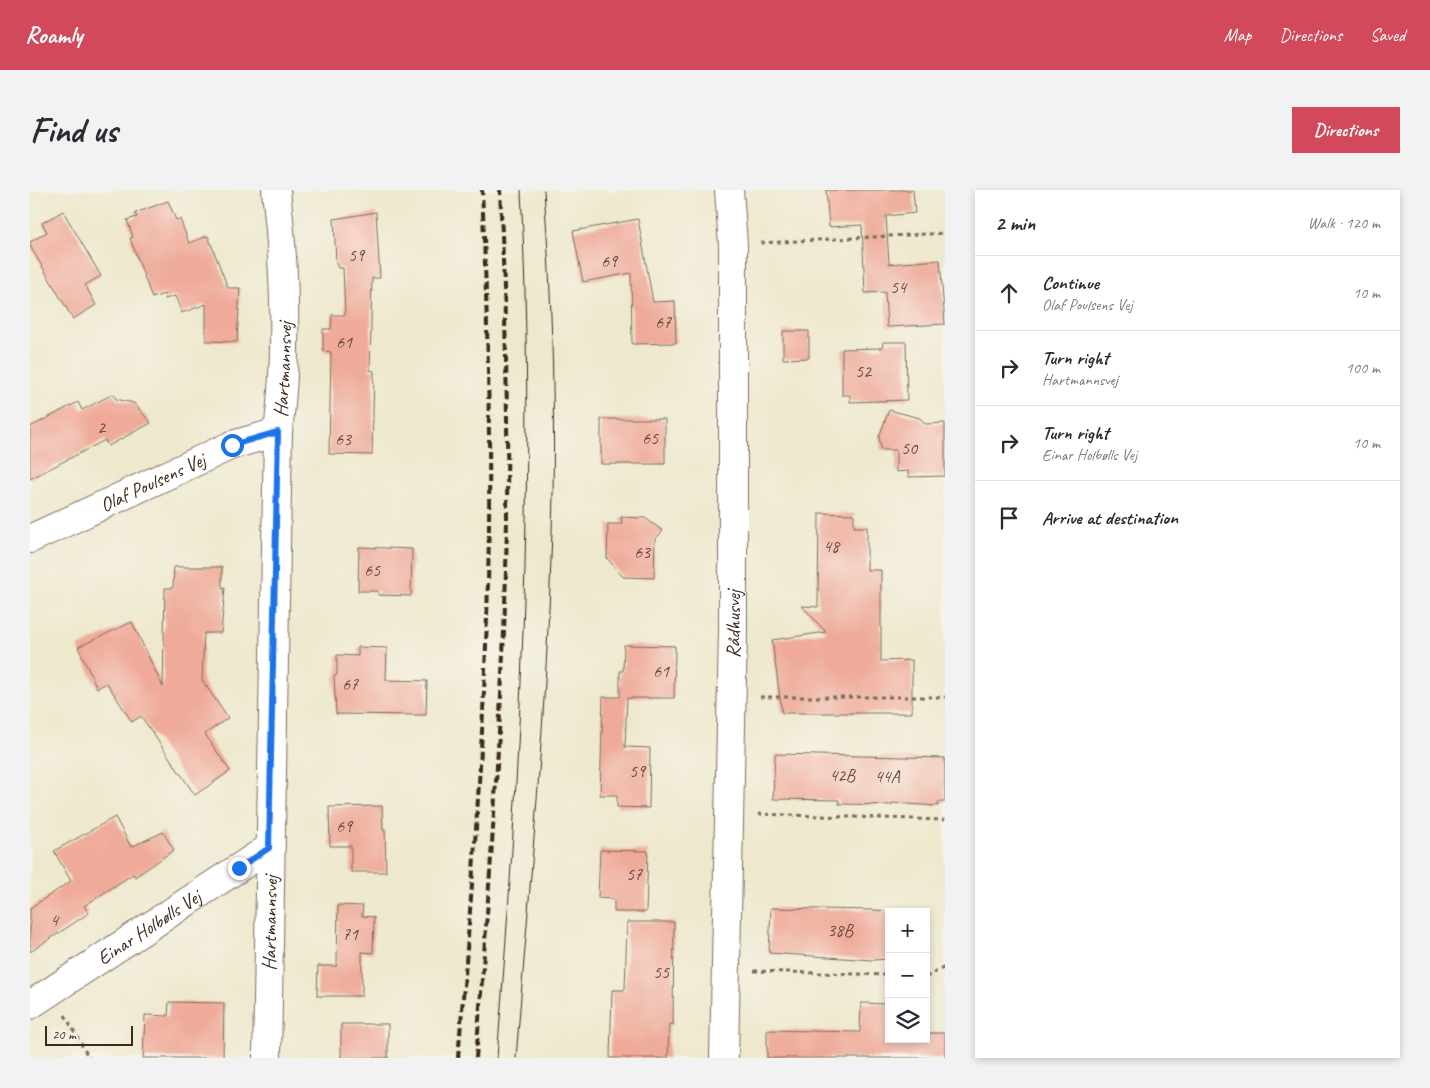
<!DOCTYPE html>
<html lang="en">
<head>
<meta charset="utf-8">
<style>
	body { margin:0; font-family:Caveat,sans-serif; background:#f2f2f3; color:#2b2b33 }
	.controls { position:absolute; right:15px; bottom:15px; display:grid; overflow:hidden; border-radius:0px; box-shadow:0 2px 8px #0003 }
	.controls button { width:45px; height:45px; display:grid; place-items:center; padding:0; border:0; border-bottom:1px solid #e1e1e2; background:#fff; color:#2b2b33; font:25px sans-serif }
	.scale { position:absolute; left:15px; bottom:12px; width:88px; box-sizing:border-box; padding-left:5px; border:2px solid #3b2a1e; border-top:0; font-size:14px; line-height:18px; white-space:nowrap; color:#3b2a1e; -webkit-text-stroke:4px #f7f3e8; paint-order:stroke }
	.stop { position:absolute; width:15px; height:15px; margin:-11px; border:4px solid #1a73e8; border-radius:50%; background:#fff }
	.stop.end { background:#1a73e8; border-color:#fff; box-shadow:0 1px 5px #0008 }
	.list { margin:0; padding:0; list-style:none }
	h2 { display:flex; justify-content:space-between; align-items:center; height:65px; margin:0; padding:0 20px; font-size:21px }
	h2 small { font-size:16px; font-weight:400; color:#7c7c81 }
	.list li { display:grid; grid-template-columns:32px 1fr auto; gap:15px; align-items:center; box-sizing:border-box; height:75px; padding:0 20px; border-top:1px solid #e1e1e2 }
	.list b { display:block; font-size:19px; white-space:nowrap }
	.list p { margin:0; font-size:16px; white-space:nowrap; color:#7c7c81 }
	.list em { font-size:16px; font-style:normal; color:#7c7c81 }
	.icon { flex:none; width:28px; height:28px; fill:none; stroke:currentColor; stroke-width:2; stroke-linecap:round; stroke-linejoin:round }
	.map { position:relative; flex:none; width:915px; height:868px; overflow:hidden; border-radius:0px }
	header { display:flex; align-items:center; gap:30px; box-sizing:border-box; height:70px; padding:0 25px; background:#d1495b; color:#fff }
	header strong { font-size:24px }
	nav { display:flex; gap:28px; margin-inline-start:auto; font-size:18px }
	.intro { display:flex; align-items:center; justify-content:space-between; box-sizing:border-box; height:120px; padding:0 30px }
	h1 { margin:0; font-size:35px }
	.button { padding:12px 22px; border-radius:0px; background:#d1495b; color:#fff; font-size:18px; font-weight:700 }
	main { display:flex; gap:30px; padding:0 30px }
	aside { flex:1; background:#fff; border-radius:0px; box-shadow:0 2px 8px #0003 }
	.map>svg:first-child { display:block }
	.building { fill:#efaa9a }
	.lines { fill:none; stroke-linecap:round; stroke-linejoin:round }
	.minor-casing { stroke:#7a6c5b; stroke-width:30 }
	.path { stroke:#7a6c5b; stroke-width:3; stroke-dasharray:4 4; stroke-linecap:butt }
	.minor { stroke:#fff; stroke-width:28 }
	.tram { stroke:#3b2a1e; stroke-width:1 }
	.rail { stroke:#3b2a1e; stroke-width:4; stroke-dasharray:8 4; stroke-linecap:butt }
	.route { stroke:#1a73e8; stroke-width:6 }
	.labels { text-anchor:middle; stroke-width:4; stroke-linejoin:round; paint-order:stroke }
	.number-label { font-size:18px; fill:#684a3d }
	.street-label { font-size:20px; fill:#3b2a1e; stroke:#f7f3e8 }
</style>
</head>
<body>
<header>
<strong>Roamly</strong>
<nav><a>Map</a><a>Directions</a><a>Saved</a></nav>
</header>
<div class="intro"><h1>Find us</h1><a class="button">Directions</a></div>
<main>
<div class="map">
<svg width="915" height="868" viewBox="0 0 915 868">
	<rect width="100%" height="100%" fill="#f7f3e8"/>
	<filter id="ink" filterUnits="userSpaceOnUse"><feTurbulence type="fractalNoise" baseFrequency=".02" numOctaves="2"/><feDisplacementMap in="SourceGraphic" scale="10" xChannelSelector="R" yChannelSelector="G"/><feConvolveMatrix kernelMatrix="1 2 1 2 8 2 1 2 1" color-interpolation-filters="sRGB"/></filter>
	<filter id="wash" filterUnits="userSpaceOnUse"><feTurbulence type="fractalNoise" baseFrequency=".0096" numOctaves="4" result="noise"/><feDisplacementMap in="SourceGraphic" scale="20" xChannelSelector="R" yChannelSelector="G"/><feGaussianBlur stdDeviation="1.12" result="paint"/><feColorMatrix in="noise" values="0 0 0 0 0 0 0 0 0 0 0 0 0 0 0 0 0 1.4 0 .05"/><feComposite in="paint" operator="in"/></filter>
	<g filter="url(#wash)">
		<rect width="100%" height="100%" fill="#eee8cd"/>
		<g id="blocks">
			<path class="building" d="M 796,0 L 883,0 L 885,23 L 856,26 L 859,74 L 910,70 L 915,134 L 857,137 L 855,102 L 835,103 L 832,35 L 799,37 Z
				M 138,11 L 146,30 L 150,29 L 159,53 L 178,46 L 198,98 L 210,98 L 207,152 L 176,151 L 176,114 L 152,123 L 145,106 L 135,109 L 134,104 L 122,108 L 100,48 L 103,47 L 97,30 L 107,27 L 105,23 Z
				M 33,21 L 71,86 L 55,95 L 66,115 L 43,129 L 0,56 L 0,52 L 17,42 L 12,33 Z
				M 346,22 L 350,88 L 342,88 L 340,180 L 344,181 L 342,265 L 299,264 L 301,162 L 293,161 L 293,139 L 301,139 L 302,125 L 315,125 L 313,78 L 308,78 L 306,73 L 304,29 Z
				M 608,29 L 623,112 L 645,111 L 646,153 L 602,154 L 601,83 L 553,92 L 543,41 Z
				M 753,141 L 779,141 L 779,168 L 753,169 Z
				M 853,152 L 876,152 L 877,210 L 820,212 L 820,205 L 812,205 L 812,159 L 852,158 Z
				M 83,204 L 86,209 L 104,213 L 121,233 L 78,256 L 75,250 L 0,289 L 0,237 L 48,212 L 52,220 Z
				M 859,220 L 890,228 L 895,234 L 915,233 L 915,286 L 879,287 L 878,281 L 866,282 L 866,260 L 851,260 L 849,247 Z
				M 571,229 L 635,229 L 635,274 L 571,274 Z
				M 789,323 L 824,324 L 824,337 L 837,337 L 837,380 L 851,380 L 851,471 L 882,470 L 882,523 L 752,523 L 742,450 L 796,442 L 772,416 L 788,417 Z
				M 591,327 L 615,328 L 633,341 L 625,349 L 624,388 L 593,387 L 577,368 L 578,334 L 592,334 Z
				M 329,357 L 382,359 L 381,406 L 348,405 L 348,401 L 328,401 Z
				M 144,377 L 192,377 L 192,399 L 195,398 L 191,443 L 174,443 L 172,490 L 198,528 L 175,544 L 200,581 L 165,605 L 111,526 L 102,532 L 77,493 L 67,498 L 48,457 L 102,432 L 133,497 L 135,398 L 143,398 Z
				M 594,455 L 645,456 L 644,508 L 597,508 L 595,557 L 620,558 L 619,618 L 587,617 L 587,605 L 570,605 L 573,507 L 590,507 L 590,481 L 593,481 Z
				M 328,457 L 357,458 L 356,490 L 397,491 L 396,525 L 306,524 L 304,486 L 307,485 L 307,465 L 328,466 Z
				M 745,564 L 915,568 L 915,612 L 908,612 L 908,616 L 862,613 L 862,615 L 809,614 L 809,610 L 743,609 Z
				M 352,616 L 353,640 L 355,640 L 356,682 L 321,682 L 321,656 L 300,656 L 299,617 Z
				M 85,627 L 101,657 L 133,642 L 144,660 L 105,687 L 103,684 L 54,716 L 59,723 L 0,762 L 0,718 L 41,691 L 24,661 Z
				M 570,660 L 618,661 L 616,722 L 584,722 L 584,709 L 568,708 Z
				M 308,715 L 333,716 L 332,726 L 344,727 L 343,763 L 332,762 L 332,806 L 287,806 L 288,776 L 307,776 Z
				M 741,718 L 840,720 L 874,721 L 859,722 L 858,769 L 842,770 L 739,763 Z
				M 597,732 L 644,732 L 643,835 L 639,834 L 638,868 L 580,868 L 582,800 L 595,800 Z
				M 139,812 L 194,813 L 193,868 L 113,868 L 115,825 L 138,826 Z
				M 831,813 L 858,814 L 859,849 L 896,849 L 896,843 L 915,843 L 915,868 L 737,868 L 737,840 L 830,842 Z
				M 311,834 L 358,834 L 358,868 L 311,868 Z"/>
		</g>
	</g>
	<g filter="url(#ink)">
		<use href="#blocks" fill-opacity="0" stroke="#7a6c5b" stroke-width="1"/>
		<g class="lines">
			<g class="minor-casing">
				<g id="minor">
					<path id="s1" d="M 0,349 L 202,255 L 248,242"/>
					<path id="s2" d="M 0,815 L 239,658"/>
					<path id="s3" d="M 237,868 L 248,242 C 258,164 255,79 246,0"/>
					<path id="s4" d="M 694,868 L 703,441 L 703,55 L 699,0"/>
				</g>
			</g>
			<path class="path" d="M 731,53 L 915,43
				M 730,507 L 915,507
				M 728,624 L 915,630
				M 724,781 L 859,785
				M 896,787 L 915,777
				M 35,825 L 59,868"/>
			<use href="#minor" class="minor"/>
			<path class="tram" d="M 467,868 C 490,579 506,290 491,0
				M 486,868 C 500,692 517,517 522,341 C 526,227 522,113 514,0"/>
			<path class="rail" d="M 428,868 C 443,691 457,514 459,336 C 460,224 457,112 452,0
				M 446,868 C 457,726 468,584 474,441 C 480,294 477,147 470,0"/>
		</g>
	</g>
	<g class="lines" filter="url(#ink)">
		<path class="route" d="M 202,255 L 248,242 L 239,658 L 209,678"/>
	</g>
	<g class="labels">
		<g class="number-label">
			<text x="326" y="71">59</text>
			<text x="579" y="77">69</text>
			<text x="868" y="103">54</text>
			<text x="633" y="138">67</text>
			<text x="314" y="158">61</text>
			<text x="833" y="187">52</text>
			<text x="71" y="243">2</text>
			<text x="620" y="254">65</text>
			<text x="313" y="255">63</text>
			<text x="879" y="264">50</text>
			<text x="801" y="362">48</text>
			<text x="612" y="368">63</text>
			<text x="342" y="386">65</text>
			<text x="631" y="487">61</text>
			<text x="320" y="500">67</text>
			<text x="607" y="587">59</text>
			<text x="812" y="591">42B</text>
			<text x="857" y="592">44A</text>
			<text x="314" y="642">69</text>
			<text x="604" y="690">57</text>
			<text x="24" y="736">4</text>
			<text x="810" y="746">38B</text>
			<text x="320" y="750">71</text>
			<text x="631" y="788">55</text>
		</g>
		<g class="street-label">
			<text dy="7" stroke="none"><textPath href="#s3" startOffset="689">Hartmannsvej</textPath></text>
			<text dy="7" stroke="none"><textPath href="#s1" startOffset="135">Olaf Poulsens Vej</textPath></text>
			<text dy="7" stroke="none"><textPath href="#s4" startOffset="434">Rådhusvej</textPath></text>
			<text dy="7" stroke="none"><textPath href="#s3" startOffset="135">Hartmannsvej</textPath></text>
			<text dy="7" stroke="none"><textPath href="#s2" startOffset="142">Einar Holbølls Vej</textPath></text>
		</g>
	</g>
</svg>
<div class="controls">
<button>+</button>
<button>−</button>
<button><svg class="icon" aria-label="layers" viewBox="0 0 24 24"><path d="M12 4l9 5-9 5-9-5zM3 14l9 5 9-5"/></svg></button>
</div>
<div class="scale">20 m</div>
<div class="stop" style="left:202px;top:255px"></div>
<div class="stop end" style="left:209px;top:678px"></div>
</div>
<aside>
<h2>2 min<small>Walk · 120 m</small></h2>
<ul class="list">
<li><svg class="icon" aria-label="ahead" viewBox="0 0 24 24"><path d="M12 20V5M6 11l6-6 6 6"/></svg><div><b>Continue</b><p>Olaf Poulsens Vej</p></div><em>10 m</em></li>
<li><svg class="icon" aria-label="right" viewBox="0 0 24 24"><path d="M7 20v-9h11M14 6l5 5-5 5"/></svg><div><b>Turn right</b><p>Hartmannsvej</p></div><em>100 m</em></li>
<li><svg class="icon" aria-label="right" viewBox="0 0 24 24"><path d="M7 20v-9h11M14 6l5 5-5 5"/></svg><div><b>Turn right</b><p>Einar Holbølls Vej</p></div><em>10 m</em></li>
<li><svg class="icon" aria-label="arrive" viewBox="0 0 24 24"><path d="M6 21V4h12l-3 4 3 4H6"/></svg><div><b>Arrive at destination</b></div></li>
</ul>
</aside>
</main>
</body>
</html>
